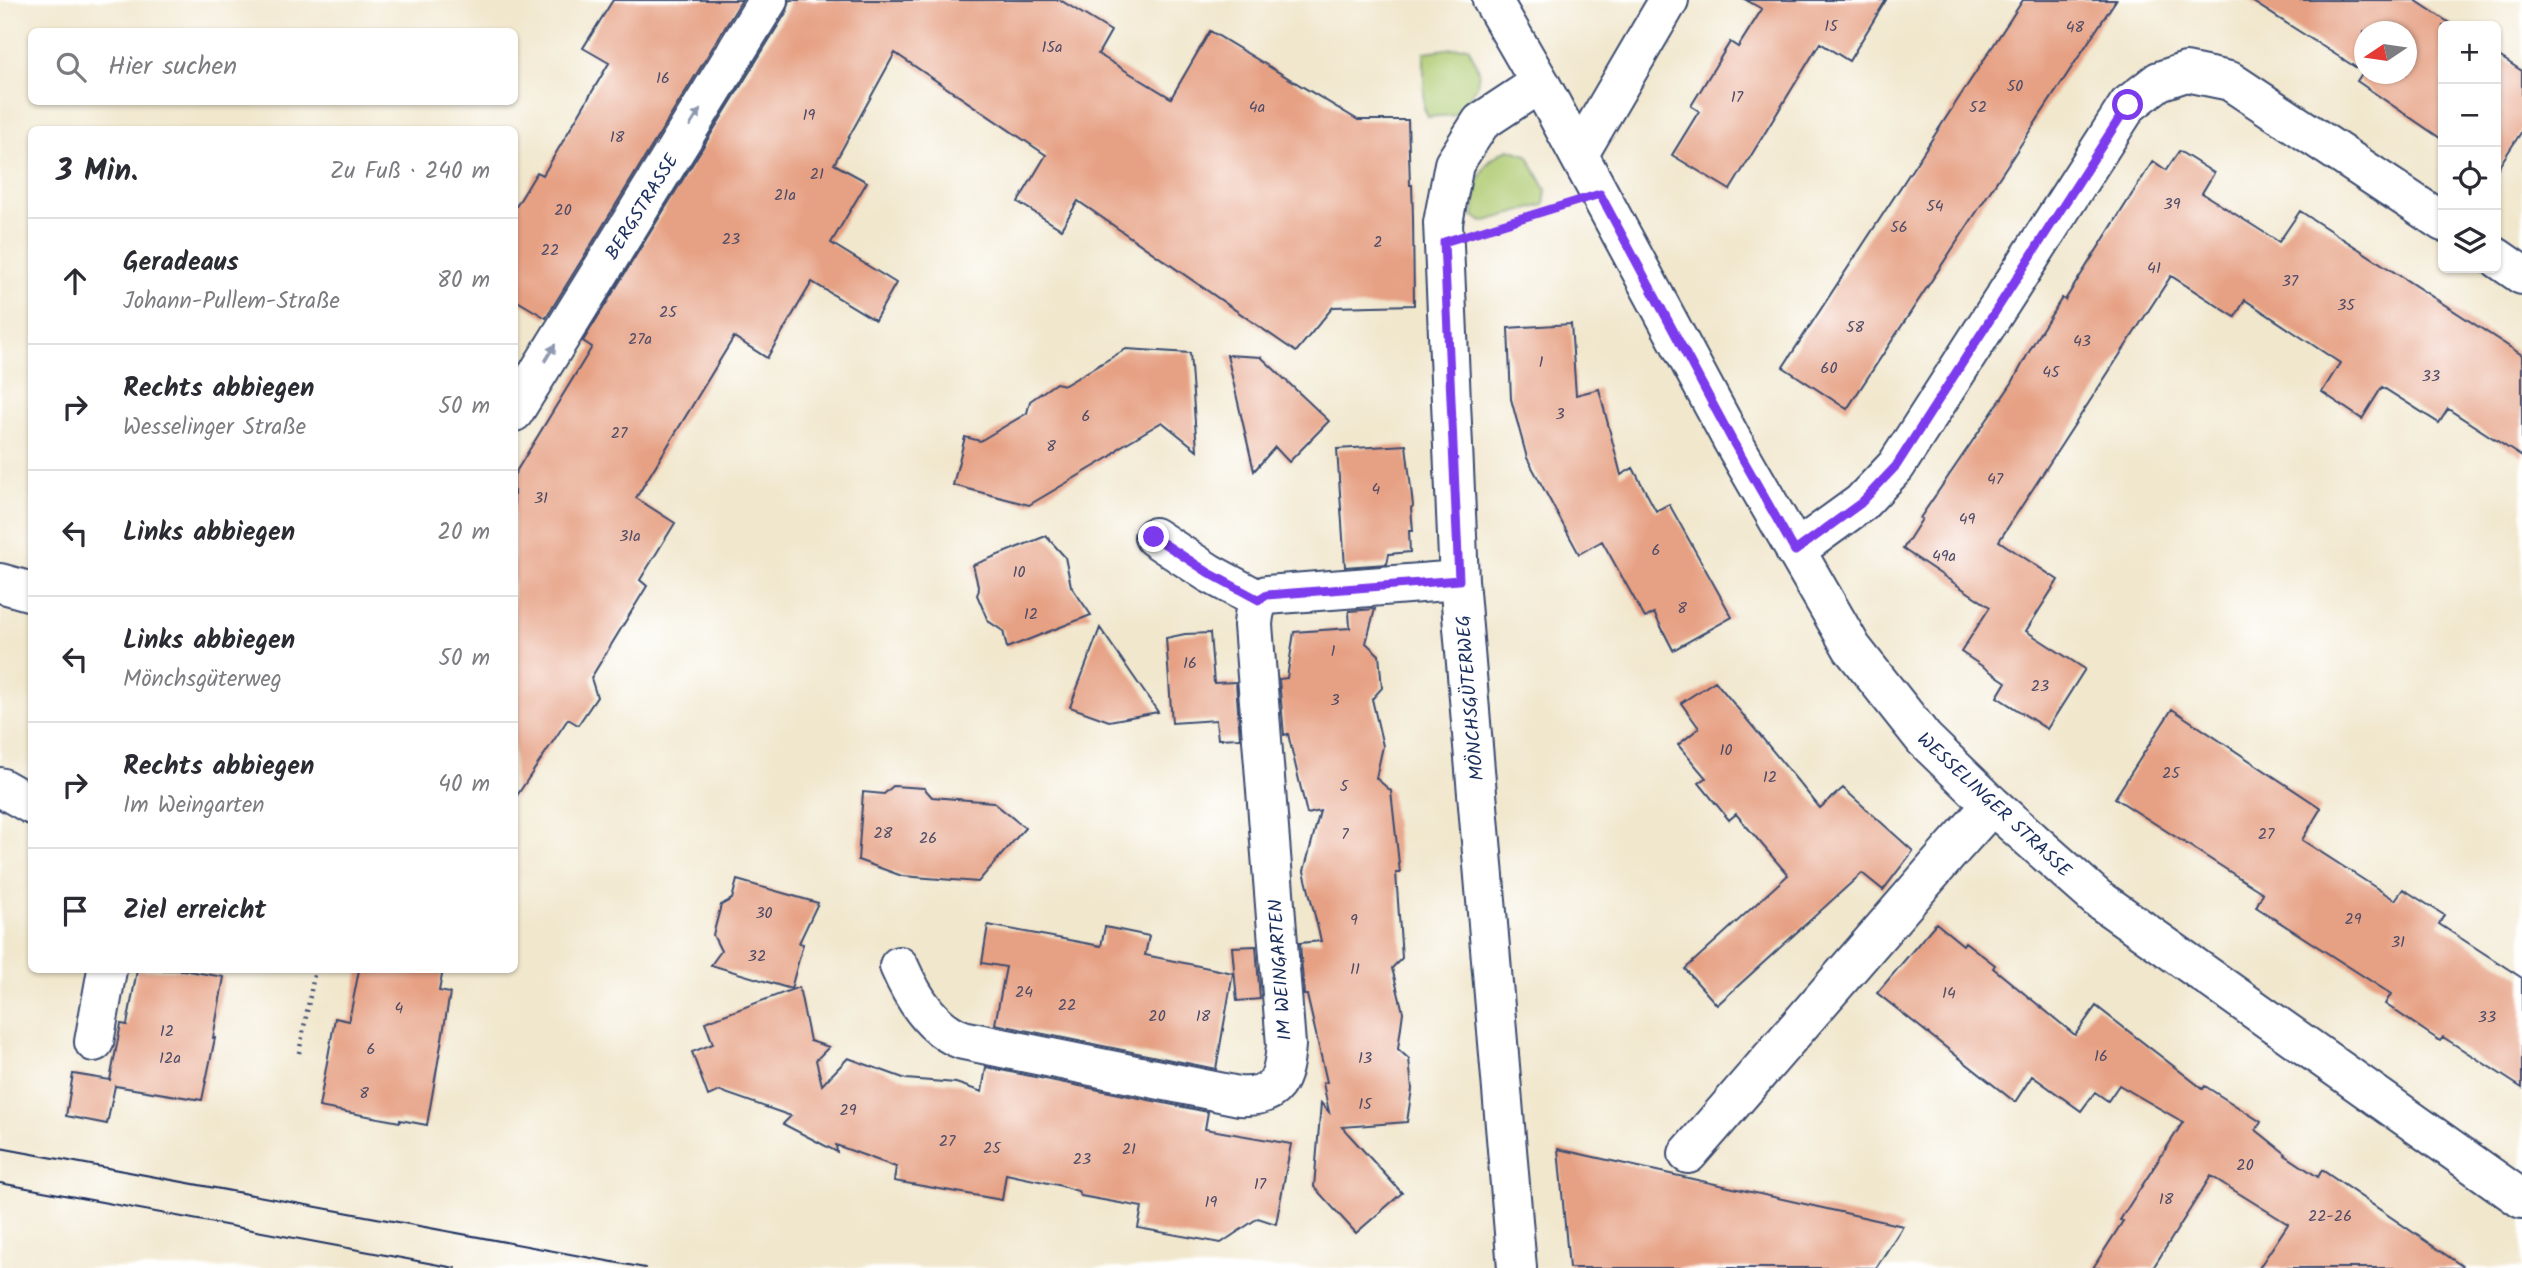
<!DOCTYPE html>
<html lang="de">
<head>
<meta charset="utf-8">
<style>
	body { margin:0; font-family:Kalam,sans-serif; background:#f7f7f7; color:#2b2b33 }
	.controls { position:absolute; right:21px; top:21px; display:grid; overflow:hidden; border-radius:10px; box-shadow:0 2px 5px #0004 }
	.controls button { width:63px; height:63px; display:grid; place-items:center; padding:0; border:0; border-bottom:2px solid #e1e1e2; background:#fff; color:#2b2b33; font:35px sans-serif }
	.compass { position:absolute; left:2354px; top:21px; width:63px; height:63px; border-radius:50%; background:#fff; box-shadow:0 2px 5px #0004; rotate:257deg }
	.stop { position:absolute; width:21px; height:21px; margin:-16px; border:5px solid #7c3aed; border-radius:50%; background:#fff }
	.stop.end { background:#7c3aed; border-color:#fff; box-shadow:0 2px 7px #0008 }
	.list { margin:0; padding:0; list-style:none }
	h2 { display:flex; justify-content:space-between; align-items:center; height:91px; margin:0; padding:0 28px; font-size:30px }
	h2 small { font-size:23px; font-weight:400; color:#7c7c81 }
	.list li { display:grid; grid-template-columns:46px 1fr auto; gap:21px; align-items:center; box-sizing:border-box; height:126px; padding:0 28px; border-top:2px solid #e1e1e2 }
	.list b { display:block; font-size:26px; white-space:nowrap }
	.list p { margin:0; font-size:23px; white-space:nowrap; color:#7c7c81 }
	.list em { font-size:23px; font-style:normal; color:#7c7c81 }
	.icon { flex:none; width:38px; height:38px; fill:none; stroke:currentColor; stroke-width:2; stroke-linecap:round; stroke-linejoin:round }
	.map { position:relative; flex:none; width:2522px; height:1268px; overflow:hidden }
	.search { position:absolute; background:#fff; box-shadow:0 2px 5px #0004; left:28px; top:28px; width:490px; height:77px; display:flex; align-items:center; gap:18px; box-sizing:border-box; padding:0 24px; border-radius:10px; color:#7c7c81; font-size:26px }
	.panel { position:absolute; background:#fff; box-shadow:0 2px 5px #0004; left:28px; top:126px; width:490px; height:847px; border-radius:10px }
	.map>svg:first-child { display:block }
	.green { fill:#aeca70; stroke:#647c67; stroke-width:2 }
	.building { fill:#e6a083; fill-rule:evenodd }
	.lines { fill:none; stroke-linecap:round; stroke-linejoin:round }
	.minor-casing { stroke:#3b4b6f; stroke-width:42 }
	.path { stroke:#3b4b6f; stroke-width:4.5; stroke-dasharray:2 5; stroke-linecap:butt }
	.minor { stroke:#fff; stroke-width:38 }
	.tram { stroke:#1b2f5e; stroke-width:2 }
	.oneway { fill:#8d97ae }
	.route { stroke:#7c3aed; stroke-width:9 }
	.labels { text-anchor:middle; stroke-width:5; stroke-linejoin:round; paint-order:stroke }
	.number-label { font-size:16px; fill:#4e4b67 }
	.street-label { font-size:19px; fill:#1b2f5e; stroke:#fff }
</style>
</head>
<body>
<div class="map">
<svg width="2522" height="1268" viewBox="0 0 2522 1268">
	<rect width="100%" height="100%" fill="#fff"/>
	<filter id="ink" filterUnits="userSpaceOnUse"><feTurbulence type="fractalNoise" baseFrequency=".0143" numOctaves="2"/><feDisplacementMap in="SourceGraphic" scale="14" xChannelSelector="R" yChannelSelector="G"/><feConvolveMatrix kernelMatrix="1 2 1 2 8 2 1 2 1" color-interpolation-filters="sRGB"/></filter>
	<filter id="wash" filterUnits="userSpaceOnUse"><feTurbulence type="fractalNoise" baseFrequency=".00686" numOctaves="4" result="noise"/><feDisplacementMap in="SourceGraphic" scale="28" xChannelSelector="R" yChannelSelector="G"/><feGaussianBlur stdDeviation="1.57" result="paint"/><feColorMatrix in="noise" values="0 0 0 0 0 0 0 0 0 0 0 0 0 0 0 0 0 1.4 0 .05"/><feComposite in="paint" operator="in"/></filter>
	<g filter="url(#wash)">
		<rect width="100%" height="100%" fill="#f1e7cd"/>
		<path class="green" d="M 1468,46 L 1479,71 L 1477,86 L 1462,109 L 1456,115 L 1428,117 L 1424,108 L 1424,52 Z
			M 1509,149 L 1527,155 L 1546,190 L 1544,205 L 1482,222 L 1474,216 C 1476,186 1477,162 1509,149 Z"/>
		<g id="blocks">
			<path class="building" d="M 613,0 L 742,0 L 546,318 L 514,299 L 514,210 L 537,172 L 543,175 L 609,63 L 583,48 Z
				M 790,0 L 1060,0 L 1111,31 L 1098,54 L 1171,98 L 1210,31 L 1358,120 L 1408,120 L 1410,185 L 1412,185 L 1413,217 L 1414,305 L 1333,307 L 1296,352 L 1078,201 L 1061,229 L 1018,202 L 1046,155 L 895,53 L 834,164 L 867,182 L 831,243 L 896,283 L 875,320 L 812,282 L 767,358 L 734,337 L 636,498 L 675,523 L 640,580 L 647,586 L 591,678 L 597,697 L 578,725 L 568,719 L 514,800 L 514,475 L 592,347 L 583,341 L 787,11 Z
				M 1746,0 L 1886,0 L 1849,61 L 1820,43 L 1730,190 L 1672,155 L 1699,111 L 1691,106 L 1730,42 L 1738,47 L 1762,9 Z
				M 2023,0 L 2116,0 L 1847,409 L 1783,367 Z
				M 2250,0 L 2415,0 L 2454,26 L 2443,26 L 2443,140 L 2357,81 L 2363,72 ZM 2364,32 L 2406,32 L 2406,74 L 2364,74 Z
				M 2496,54 L 2522,71 L 2522,131 L 2496,171 Z
				M 2179,151 L 2214,173 L 2202,193 L 2279,242 L 2300,211 L 2522,355 L 2522,457 L 2448,409 L 2439,423 L 2382,387 L 2362,419 L 2322,392 L 2340,363 L 2245,300 L 2235,317 L 2171,276 L 1999,541 L 2058,580 L 2026,631 L 2085,669 L 2047,729 L 1997,697 L 2006,682 L 1961,652 L 1990,607 L 1903,549 L 1922,519 L 1920,518 L 2012,383 L 2036,339 L 2062,298 L 2065,300 L 2153,161 L 2166,170 Z
				M 1571,324 L 1576,395 L 1599,389 L 1621,475 L 1633,468 L 1656,511 L 1669,504 L 1732,617 L 1673,650 L 1654,613 L 1645,618 L 1602,541 L 1579,554 L 1527,458 L 1511,399 L 1508,328 Z
				M 1126,349 L 1190,353 L 1197,450 L 1162,422 L 1120,447 L 1110,457 L 1029,505 L 953,485 L 965,437 L 980,441 L 1027,413 L 1030,401 L 1056,383 L 1065,385 Z
				M 1227,355 L 1261,357 L 1329,421 L 1289,462 L 1275,447 L 1254,471 Z
				M 1406,445 L 1413,506 L 1411,508 L 1413,531 L 1409,531 L 1410,552 L 1389,554 L 1387,564 L 1345,567 L 1337,449 Z
				M 1046,536 L 1065,557 L 1071,586 L 1091,615 L 1007,648 L 1003,631 L 988,621 L 977,595 L 979,590 L 973,565 Z
				M 1375,609 L 1366,643 L 1379,655 L 1382,688 L 1372,699 L 1383,746 L 1376,778 L 1391,791 L 1400,873 L 1396,873 L 1402,958 L 1392,968 L 1403,1012 L 1398,1049 L 1409,1059 L 1412,1089 L 1407,1122 L 1342,1127 L 1402,1193 L 1356,1233 L 1314,1187 L 1321,1103 L 1329,1112 L 1323,1083 L 1327,1082 L 1307,995 L 1304,995 L 1300,943 L 1321,941 L 1304,871 L 1320,811 L 1307,814 L 1288,734 L 1284,735 L 1279,679 L 1287,678 L 1294,632 L 1350,628 L 1349,611 Z
				M 1100,628 L 1158,712 L 1109,721 L 1070,707 Z
				M 1210,633 L 1214,683 L 1236,682 L 1240,738 L 1218,739 L 1216,720 L 1172,723 L 1166,638 L 1185,634 Z
				M 1715,681 L 1820,808 L 1843,788 L 1913,851 L 1883,890 L 1862,873 L 1717,1005 L 1685,969 L 1788,875 L 1736,814 L 1729,820 L 1699,783 L 1706,778 L 1678,745 L 1699,728 L 1681,703 Z
				M 2172,709 L 2321,808 L 2302,840 L 2395,900 L 2403,889 L 2444,915 L 2439,924 L 2522,978 L 2522,1088 L 2443,1037 L 2440,1041 L 2385,1004 L 2391,994 L 2256,907 L 2263,893 L 2115,798 Z
				M 893,786 L 924,788 L 932,797 L 993,802 L 1025,828 L 978,882 L 902,876 L 858,860 L 863,792 L 884,794 Z
				M 737,880 L 818,903 L 799,943 L 803,944 L 791,989 L 711,965 L 721,951 L 713,935 L 721,905 L 732,899 Z
				M 1936,923 L 1963,945 L 1965,942 L 1995,965 L 1993,968 L 2075,1035 L 2096,1006 L 2203,1089 L 2205,1086 L 2261,1122 L 2256,1130 L 2286,1154 L 2285,1155 L 2318,1177 L 2322,1170 L 2465,1268 L 2259,1268 L 2288,1224 L 2211,1176 L 2153,1268 L 2093,1268 L 2123,1221 L 2120,1220 L 2183,1122 L 2119,1085 L 2108,1101 L 2095,1092 L 2081,1111 L 2032,1076 L 2015,1102 L 1877,993 Z
				M 988,925 L 1101,946 L 1105,927 L 1149,936 L 1145,955 L 1233,973 L 1216,1069 L 995,1024 L 1006,967 L 982,963 Z
				M 1256,946 L 1260,999 L 1237,1001 L 1232,947 Z
				M 137,970 L 182,970 L 224,977 L 213,1038 L 215,1038 L 202,1100 L 115,1086 L 107,1124 L 66,1116 L 73,1074 L 110,1080 L 121,1024 L 127,1025 Z
				M 359,970 L 443,970 L 439,991 L 450,993 L 427,1125 L 400,1120 L 400,1122 L 319,1107 L 335,1018 L 349,1021 Z
				M 799,987 L 810,1041 L 829,1047 L 816,1060 L 822,1085 L 848,1058 L 906,1079 L 956,1083 L 982,1092 L 986,1067 L 1208,1112 L 1205,1129 L 1291,1144 L 1276,1224 L 1258,1218 L 1221,1243 L 1138,1228 L 1142,1207 L 1081,1196 L 1078,1191 L 1058,1185 L 1006,1174 L 1002,1200 L 894,1181 L 896,1167 L 836,1145 L 837,1152 L 783,1124 L 791,1116 L 720,1091 L 708,1096 L 692,1052 L 713,1044 L 705,1022 Z
				M 1558,1149 L 1903,1226 L 1876,1268 L 1569,1268 Z"/>
		</g>
	</g>
	<g filter="url(#ink)">
		<use href="#blocks" fill-opacity="0" stroke="#3b4b6f" stroke-width="2"/>
		<g class="lines">
			<g class="minor-casing">
				<path id="minor" d="M 1492,0 L 1540,83 L 1732,440 L 1852,648 L 1924,739 L 1992,805 L 2097,898 L 2522,1199
					M 1579,154 L 1669,0
					M 2496,257 L 2522,275
					M 514,412 L 768,0
					M 1154,537 L 1209,573 L 1259,600
					M 1795,551 L 1861,503 L 1896,466 L 2128,105 L 2159,81 L 2186,72 L 2230,81 L 2443,222
					M 0,583 L 32,592
					M 0,787 L 32,805
					M 899,966 C 912,996 931,1029 963,1040 L 1239,1096 C 1278,1098 1283,1079 1286,1045 L 1253,625 C 1254,612 1255,603 1267,595 L 1459,580
					M 94,1042 L 107,970
					M 1688,1154 L 1954,847 L 1992,805
					M 1517,1268 L 1459,580 L 1443,223 L 1454,164 L 1481,122 L 1540,83"/>
			</g>
			<path class="path" d="M 1488,229 L 1557,208
				M 299,1053 L 315,970"/>
			<use href="#minor" class="minor"/>
			<path class="tram" d="M 0,1148 L 645,1268
				M 0,1183 L 455,1268"/>
		</g>
		<defs><path id="oneway-solid" d="M-6-.8H1V-3.2L6.5 0L1 3.2V.8H-6Z" transform="scale(1.75)"/></defs>
		<g class="oneway">
			<use href="#oneway-solid" transform="translate(695 118) rotate(-58)"/>
			<use href="#oneway-solid" transform="translate(550 353) rotate(-58)"/>
		</g>
	</g>
	<g class="lines" filter="url(#ink)">
		<path class="route" d="M 1154,537 L 1209,573 L 1259,600 L 1267,595 L 1459,580 L 1444,242 L 1600,194 L 1732,440 L 1795,551 L 1861,503 L 1896,466 L 2128,105"/>
	</g>
	<g class="labels">
		<g class="number-label">
			<text x="1831" y="31">15</text>
			<text x="2075" y="32">48</text>
			<text x="1052" y="52">15a</text>
			<text x="663" y="83">16</text>
			<text x="2015" y="91">50</text>
			<text x="1737" y="102">17</text>
			<text x="1257" y="112">4a</text>
			<text x="1978" y="112">52</text>
			<text x="809" y="120">19</text>
			<text x="617" y="142">18</text>
			<text x="817" y="179">21</text>
			<text x="785" y="200">21a</text>
			<text x="2172" y="209">39</text>
			<text x="1935" y="211">54</text>
			<text x="563" y="215">20</text>
			<text x="1899" y="232">56</text>
			<text x="731" y="244">23</text>
			<text x="1378" y="247">2</text>
			<text x="550" y="255">22</text>
			<text x="2154" y="273">41</text>
			<text x="2290" y="286">37</text>
			<text x="2346" y="310">35</text>
			<text x="668" y="317">25</text>
			<text x="1855" y="332">58</text>
			<text x="640" y="344">27a</text>
			<text x="2082" y="346">43</text>
			<text x="1541" y="367">1</text>
			<text x="1829" y="373">60</text>
			<text x="2051" y="377">45</text>
			<text x="2431" y="381">33</text>
			<text x="1560" y="419">3</text>
			<text x="1086" y="421">6</text>
			<text x="619" y="438">27</text>
			<text x="1051" y="451">8</text>
			<text x="1995" y="484">47</text>
			<text x="1376" y="494">4</text>
			<text x="541" y="503">31</text>
			<text x="1967" y="524">49</text>
			<text x="630" y="541">31a</text>
			<text x="1656" y="555">6</text>
			<text x="1944" y="561">49a</text>
			<text x="1019" y="577">10</text>
			<text x="1682" y="613">8</text>
			<text x="1031" y="619">12</text>
			<text x="1333" y="656">1</text>
			<text x="1190" y="668">16</text>
			<text x="2040" y="691">23</text>
			<text x="1335" y="705">3</text>
			<text x="1726" y="755">10</text>
			<text x="2171" y="778">25</text>
			<text x="1770" y="782">12</text>
			<text x="1344" y="791">5</text>
			<text x="883" y="838">28</text>
			<text x="1345" y="839">7</text>
			<text x="2266" y="839">27</text>
			<text x="928" y="843">26</text>
			<text x="764" y="918">30</text>
			<text x="2353" y="924">29</text>
			<text x="1354" y="925">9</text>
			<text x="2398" y="947">31</text>
			<text x="757" y="961">32</text>
			<text x="1355" y="974">11</text>
			<text x="1024" y="997">24</text>
			<text x="1949" y="998">14</text>
			<text x="1067" y="1010">22</text>
			<text x="399" y="1013">4</text>
			<text x="1157" y="1021">20</text>
			<text x="1203" y="1021">18</text>
			<text x="2487" y="1022">33</text>
			<text x="167" y="1036">12</text>
			<text x="371" y="1054">6</text>
			<text x="2101" y="1061">16</text>
			<text x="170" y="1063">12a</text>
			<text x="1365" y="1063">13</text>
			<text x="364" y="1098">8</text>
			<text x="1365" y="1109">15</text>
			<text x="848" y="1115">29</text>
			<text x="947" y="1146">27</text>
			<text x="992" y="1153">25</text>
			<text x="1129" y="1154">21</text>
			<text x="1082" y="1164">23</text>
			<text x="2245" y="1170">20</text>
			<text x="1260" y="1189">17</text>
			<text x="2166" y="1204">18</text>
			<text x="1211" y="1207">19</text>
			<text x="2330" y="1221">22-26</text>
		</g>
		<g class="street-label">
			<text transform="translate(641 206) rotate(-58)" y="7">BERGSTRASSE</text>
			<text transform="translate(1469 698) rotate(-95)" y="7">MÖNCHSGÜTERWEG</text>
			<text transform="translate(1995 804) rotate(43)" y="7">WESSELINGER STRASSE</text>
			<text transform="translate(1279 970) rotate(-94)" y="7">IM WEINGARTEN</text>
		</g>
	</g>
</svg>
<div class="controls">
<button>+</button>
<button>−</button>
<button><svg class="icon" aria-label="locate" viewBox="0 0 24 24"><circle cx="12" cy="12" r="6"/><path d="M12 2v4M12 18v4M2 12h4M18 12h4"/></svg></button>
<button><svg class="icon" aria-label="layers" viewBox="0 0 24 24"><path d="M12 4l9 5-9 5-9-5zM3 14l9 5 9-5"/></svg></button>
</div>
<svg class="compass" viewBox="-18 -18 36 36"><path d="M0-13l5 13h-10z" fill="#e53935"/><path d="M0 13l5-13h-10z" fill="#7c7c81"/></svg>
<div class="stop" style="left:2128px;top:105px"></div>
<div class="stop end" style="left:1154px;top:537px"></div>
<div class="search"><svg class="icon" aria-label="search" viewBox="0 0 24 24"><circle cx="10" cy="10" r="6"/><path d="M15 15l6 6"/></svg>Hier suchen</div>
<section class="panel">
<h2>3 Min.<small>Zu Fuß · 240 m</small></h2>
<ul class="list">
<li><svg class="icon" aria-label="ahead" viewBox="0 0 24 24"><path d="M12 20V5M6 11l6-6 6 6"/></svg><div><b>Geradeaus</b><p>Johann-Pullem-Straße</p></div><em>80 m</em></li>
<li><svg class="icon" aria-label="right" viewBox="0 0 24 24"><path d="M7 20v-9h11M14 6l5 5-5 5"/></svg><div><b>Rechts abbiegen</b><p>Wesselinger Straße</p></div><em>50 m</em></li>
<li><svg class="icon" aria-label="left" viewBox="0 0 24 24"><path d="M17 20v-9H6M10 6l-5 5 5 5"/></svg><div><b>Links abbiegen</b></div><em>20 m</em></li>
<li><svg class="icon" aria-label="left" viewBox="0 0 24 24"><path d="M17 20v-9H6M10 6l-5 5 5 5"/></svg><div><b>Links abbiegen</b><p>Mönchsgüterweg</p></div><em>50 m</em></li>
<li><svg class="icon" aria-label="right" viewBox="0 0 24 24"><path d="M7 20v-9h11M14 6l5 5-5 5"/></svg><div><b>Rechts abbiegen</b><p>Im Weingarten</p></div><em>40 m</em></li>
<li><svg class="icon" aria-label="arrive" viewBox="0 0 24 24"><path d="M6 21V4h12l-3 4 3 4H6"/></svg><div><b>Ziel erreicht</b></div></li>
</ul>
</section>
</div>
</body>
</html>
